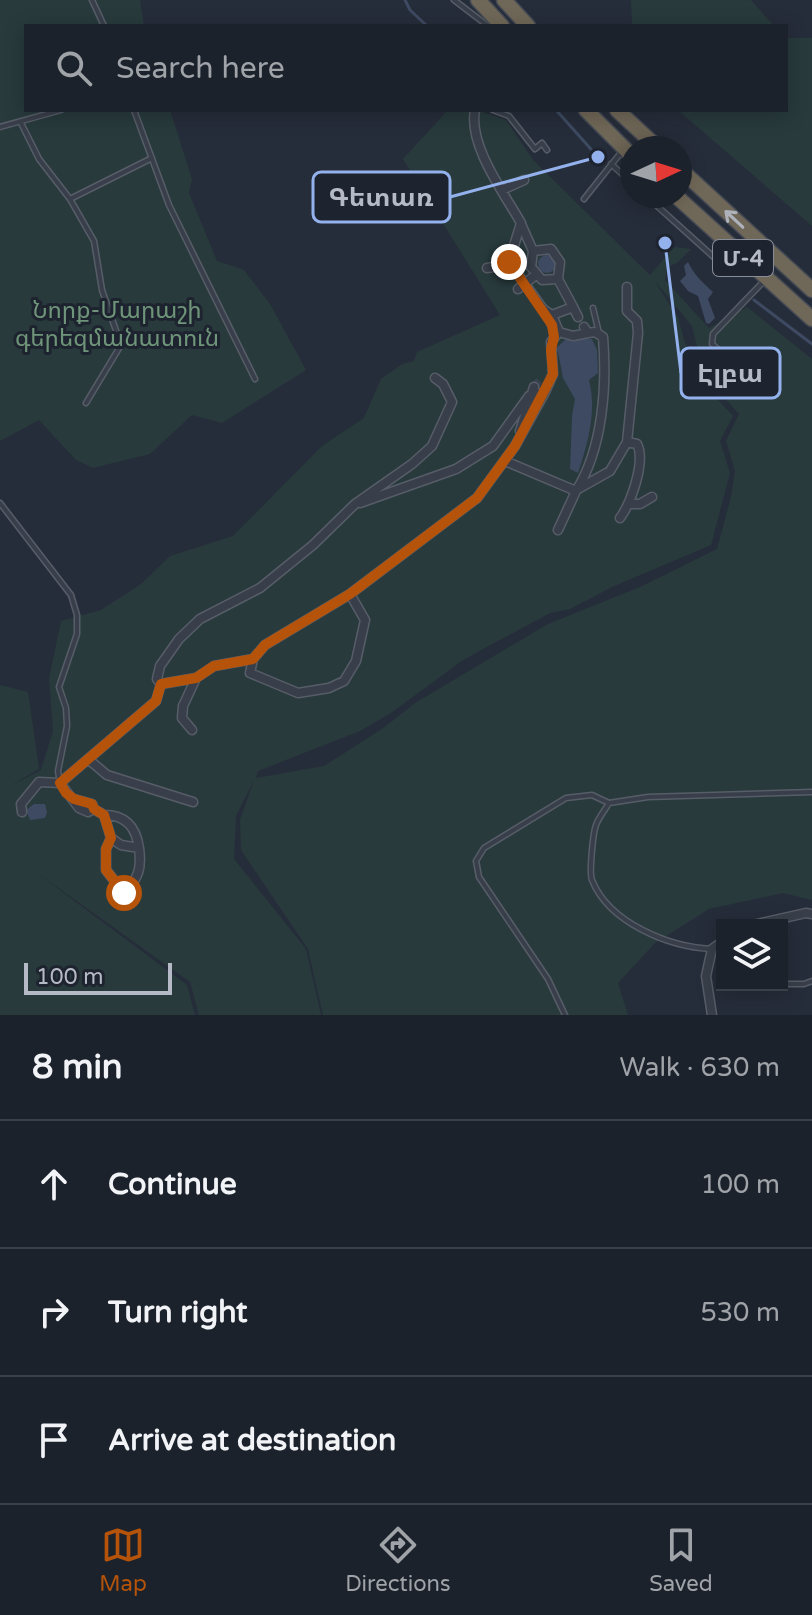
<!DOCTYPE html>
<html lang="en">
<head>
<meta charset="utf-8">
<style>
	body { margin:0; font-family:"Varela Round","Noto Sans Armenian",sans-serif; background:#252a34; color:#f1f3f6 }
	.controls { position:absolute; right:24px; bottom:24px; display:grid; overflow:hidden; border-radius:0px; box-shadow:0 4px 20px #0003 }
	.controls button { width:72px; height:72px; display:grid; place-items:center; padding:0; border:0; border-bottom:2px solid #3a3f48; background:#1c222c; color:#f1f3f6; font:40px sans-serif }
	.compass { position:absolute; left:620px; top:136px; width:72px; height:72px; border-radius:50%; background:#1c222c; box-shadow:0 4px 20px #0003; rotate:86deg }
	.scale { position:absolute; left:24px; bottom:20px; width:148px; box-sizing:border-box; padding-left:8px; border:4px solid #b5bac6; border-top:0; font-size:22px; line-height:28px; white-space:nowrap; color:#b5bac6; -webkit-text-stroke:6px #1e242f; paint-order:stroke }
	.stop { position:absolute; width:24px; height:24px; margin:-18px; border:6px solid #b45309; border-radius:50%; background:#fff }
	.stop.end { background:#b45309; border-color:#fff; box-shadow:0 2px 8px #0008 }
	.list { margin:0; padding:0; list-style:none }
	h2 { display:flex; justify-content:space-between; align-items:center; height:104px; margin:0; padding:0 32px; font-size:34px }
	h2 small { font-size:26px; font-weight:400; color:#a0a4a9 }
	.list li { display:grid; grid-template-columns:52px 1fr auto; gap:24px; align-items:center; box-sizing:border-box; height:128px; padding:0 32px; border-top:2px solid #3a3f48 }
	.list b { display:block; font-size:30px; white-space:nowrap }
	.list em { font-size:26px; font-style:normal; color:#a0a4a9 }
	.icon { flex:none; width:44px; height:44px; fill:none; stroke:currentColor; stroke-width:2; stroke-linecap:round; stroke-linejoin:round }
	.map { position:relative; flex:none; width:812px; height:1015px; overflow:hidden }
	.search { position:absolute; background:#1c222c; box-shadow:0 4px 20px #0003; left:24px; right:24px; top:24px; height:88px; display:flex; align-items:center; gap:20px; box-sizing:border-box; padding:0 28px; border-radius:0px; color:#a0a4a9; font-size:30px }
	.sheet { height:488px; background:#1c222c }
	nav { display:flex; justify-content:space-around; align-items:center; box-sizing:border-box; height:112px; border-top:2px solid #3a3f48; background:#1c222c; font-size:22px; color:#a0a4a9 }
	nav a { display:grid; justify-items:center; gap:4px }
	nav .on { color:#b45309 }
	.map>svg:first-child { display:block }
	.green { fill:#283a3c; fill-rule:evenodd }
	.water { fill:#3d4a61 }
	.lines { fill:none; stroke-linecap:round; stroke-linejoin:round }
	.stream { stroke:#3d4a61; stroke-width:3 }
	.street-tunnel { stroke:#3b424f; stroke-width:8; stroke-dasharray:8 4; stroke-linecap:butt }
	.lane-casing { stroke:#575d68; stroke-width:7 }
	.street-casing { stroke:#575d68; stroke-width:11 }
	.highway-casing { stroke:#444a55; stroke-width:17 }
	.lane { stroke:#393f4a; stroke-width:4 }
	.street { stroke:#393f4a; stroke-width:8 }
	.highway { stroke:#6f6757; stroke-width:14 }
	.oneway { stroke:#aeb2bb }
	.route { stroke:#b45309; stroke-width:10 }
	.labels { text-anchor:middle; stroke-width:6; stroke-linejoin:round; paint-order:stroke }
	.shield { fill:#1e242f; stroke:#888d99; stroke-width:2 }
	.shield-label { font-size:22px; font-weight:bold; fill:#b5bac6 }
	.park-label { font-size:24px; fill:#6e9479; stroke:#1e242f }
	.leader { fill:none; stroke:#93b1ec; stroke-width:3 }
	.callout-dot { fill:#93b1ec; stroke:#1e242f; stroke-width:3 }
	.callout { fill:#1e242f; stroke:#93b1ec; stroke-width:3 }
	.callout-label { font-size:26px; text-anchor:middle; font-weight:bold; fill:#b5bac6 }
</style>
</head>
<body>
<div class="map">
<svg width="812" height="1015" viewBox="0 0 812 1015">
	<rect width="100%" height="100%" fill="#262d3a"/>
	<path class="green" d="M 0,0 L 140,0 L 144,26 L 26,26 L 26,110 L 170,110 L 192,179 L 189,193 L 217,261 L 244,270 L 270,304 L 306,370 L 222,423 L 192,415 L 150,454 L 93,468 L 76,460 L 39,420 L 0,441 Z
		M 631,0 L 751,0 L 774,26 L 624,26 L 632,25 Z
		M 786,38 L 812,38 L 812,226 L 678,110 L 786,110 Z
		M 448,110 L 476,110 L 506,120 L 533,160 L 650,275 L 674,247 L 691,249 L 677,263 L 667,267 L 665,280 L 709,328 L 747,307 L 812,359 L 812,900 L 783,893 L 709,909 L 655,943 L 618,983 L 628,1015 L 323,1015 L 308,949 L 241,850 L 240,820 L 254,780 L 236,816 L 234,859 L 306,949 L 321,1015 L 199,1015 L 190,982 L 33,870 L 187,985 L 195,1015 L 0,1015 L 0,685 L 28,692 L 39,769 L 10,786 L 41,770 L 53,731 L 49,678 L 61,621 L 101,610 L 141,584 L 170,556 L 233,536 L 322,446 L 364,418 L 381,379 L 402,364 L 414,361 L 417,352 L 500,315 L 403,159 ZM 654,280 L 692,326 L 704,375 L 739,414 L 726,441 L 735,471 L 731,497 L 717,549 L 640,587 L 548,624 L 415,703 L 382,729 L 324,766 L 256,778 L 258,771 L 360,731 L 391,713 L 463,660 L 550,613 L 570,609 L 612,587 L 711,545 L 730,473 L 720,441 L 733,416 L 696,376 L 696,356 L 685,343 L 678,318 Z"/>
	<path class="water" d="M538 264a9 9 0 1 1 18 0a9 9 0 1 1-18 0Z
		M 688,262 C 695,276 702,282 713,292 L 708,299 L 715,318 L 709,324 L 706,323 L 698,296 L 688,291 L 680,281 L 686,275 L 684,266 Z
		M 566,339 L 592,339 L 597,350 L 598,373 L 589,380 C 597,411 588,443 578,473 L 570,469 L 572,416 L 575,399 L 563,378 L 558,352 L 555,349 Z
		M 34,804 L 45,804 L 47,812 L 45,818 L 30,820 L 26,810 Z"/>
	<g class="lines">
		<path class="stream" d="M 405,0 L 410,10 L 426,25
			M 556,110 L 598,157
			M 754,300 L 812,344"/>
		<path class="street-tunnel" d="M 534,387 L 540,380"/>
		<g class="lane-casing">
			<path id="lane" d="M 92,0 L 104,26
				M 454,0 L 488,26
				M 134,110 L 169,205 L 255,379
				M 493,110 L 509,116 L 535,149 L 542,143 L 547,150
				M 21,123 L 39,159 L 70,199 L 94,241 L 102,290 L 121,345 L 86,403
				M 0,127 L 61,110
				M 611,164 L 632,183
				M 646,196 L 717,260
				M 70,199 L 152,158
				M 584,199 L 623,150
				M 593,308 L 599,333
				M 546,314 L 554,336
				M 730,360 L 712,344 L 713,334 L 764,281
				M 0,503 L 71,595 L 77,615 L 77,634 L 59,687 L 66,708 L 67,726 L 58,771 L 60,783
				M 712,949 C 669,947 609,923 592,880 C 589,873 593,833 596,825 C 599,817 605,810 609,803 L 648,797 L 812,792
				M 782,984 L 804,984 L 812,981
				M 565,1015 L 548,979 L 479,877 L 476,861 L 484,848 L 566,798 L 592,795 L 609,803"/>
		</g>
		<g class="street-casing">
			<path id="street" d="M 475,110 C 468,145 504,193 521,223 L 509,262 L 543,309 L 552,315 L 559,332
				M 502,190 L 524,180
				M 521,224 L 533,251 L 531,267 L 542,280 L 558,279 L 573,307
				M 533,251 L 551,249 L 560,262 L 558,279
				M 487,268 L 500,266
				M 518,289 L 537,274
				M 552,315 L 573,307 L 578,317
				M 559,332 L 573,336 L 588,333
				M 520,431 L 534,387
				M 505,461 L 576,491 C 603,448 607,386 603,337 L 595,332 L 588,333 L 584,327
				M 578,489 L 610,471 L 627,442 L 638,333 L 637,321 L 627,311 L 627,287
				M 360,503 L 456,469 L 493,446 L 529,396 L 537,393
				M 631,504 L 640,504 L 652,497
				M 620,518 C 631,503 646,461 637,444 L 627,442
				M 558,530 L 576,491
				M 253,659 L 250,673 L 298,693 L 329,688 L 344,681 L 356,661 L 365,620 L 350,594
				M 161,684 L 157,679 L 160,666 L 179,639 L 200,619 L 260,588 L 313,545 L 355,504 L 412,464 L 432,446 L 452,402 L 443,384 L 435,378
				M 192,730 L 182,718 L 183,706 L 196,678
				M 88,759 L 107,775 L 193,802
				M 74,799 L 92,804 L 94,809 L 104,815 L 111,838 L 106,849 L 106,870 L 124,893 C 138,879 142,869 139,848
				M 94,809 L 88,812 L 79,808 L 60,783 L 156,701 L 161,684 L 196,678 L 214,666 L 253,659 L 265,645 L 350,594 L 477,498 L 515,446 L 545,392 L 553,374 L 551,342 L 559,332
				M 22,812 L 21,804 L 39,782 L 60,783
				M 104,815 C 126,815 136,827 139,848 L 121,845 L 111,838
				M 753,925 L 806,913 L 812,914
				M 712,1015 L 706,976 L 712,949 L 722,942"/>
		</g>
		<g class="highway-casing">
			<path id="highway" d="M 478,0 L 502,26
				M 504,0 L 528,26
				M 586,110 L 632,156
				M 617,110 L 658,148
				M 680,169 L 812,290
				M 676,196 L 812,319"/>
		</g>
		<use href="#lane" class="lane"/>
		<use href="#street" class="street"/>
		<use href="#highway" class="highway"/>
	</g>
	<defs><path id="oneway-shaft" d="M-6 0H5M1.5-3L5.5 0L1.5 3" fill="none" stroke-width="1.6" stroke-linecap="round" stroke-linejoin="round" transform="scale(2)"/></defs>
	<use class="oneway" href="#oneway-shaft" transform="translate(734 219) rotate(-137)"/>
	<g class="lines">
		<path class="route" d="M 124,893 L 106,870 L 106,849 L 111,838 L 104,815 L 94,809 L 92,804 L 74,799 L 66,793 L 60,783 L 156,701 L 161,684 L 196,678 L 214,666 L 253,659 L 265,645 L 350,594 L 477,498 L 515,446 L 553,374 L 551,349 L 554,337 L 552,325 L 509,262"/>
	</g>
	<g class="labels">
		<rect class="shield" x="713" y="240" width="60" height="36" rx="6"/>
		<g class="shield-label">
			<text x="743" y="266">Մ-4</text>
		</g>
		<g class="park-label">
			<text x="117" y="318">Նորք-Մարաշի<tspan x="117" dy="28">գերեզմանատուն</tspan></text>
		</g>
	</g>
	<path class="leader" d="M598 157L450 197M665 243L681 373"/>
	<g class="callout-dot">
		<circle cx="598" cy="157" r="8"/>
		<circle cx="665" cy="243" r="8"/>
	</g>
	<g class="callout">
		<rect x="313" y="172" width="137" height="50" rx="8"/>
		<rect x="681" y="348" width="99" height="50" rx="8"/>
	</g>
	<g class="callout-label">
		<text x="381" y="206">Գետառ</text>
		<text x="730" y="382">Էլբա</text>
	</g>
</svg>
<div class="controls">
<button><svg class="icon" aria-label="layers" viewBox="0 0 24 24"><path d="M12 4l9 5-9 5-9-5zM3 14l9 5 9-5"/></svg></button>
</div>
<svg class="compass" viewBox="-18 -18 36 36"><path d="M0-13l5 13h-10z" fill="#e53935"/><path d="M0 13l5-13h-10z" fill="#a0a4a9"/></svg>
<div class="scale">100 m</div>
<div class="stop" style="left:124px;top:893px"></div>
<div class="stop end" style="left:509px;top:262px"></div>
<div class="search"><svg class="icon" aria-label="search" viewBox="0 0 24 24"><circle cx="10" cy="10" r="6"/><path d="M15 15l6 6"/></svg>Search here</div>
</div>
<section class="sheet">
<h2>8 min<small>Walk · 630 m</small></h2>
<ul class="list">
<li><svg class="icon" aria-label="ahead" viewBox="0 0 24 24"><path d="M12 20V5M6 11l6-6 6 6"/></svg><div><b>Continue</b></div><em>100 m</em></li>
<li><svg class="icon" aria-label="right" viewBox="0 0 24 24"><path d="M7 20v-9h11M14 6l5 5-5 5"/></svg><div><b>Turn right</b></div><em>530 m</em></li>
<li><svg class="icon" aria-label="arrive" viewBox="0 0 24 24"><path d="M6 21V4h12l-3 4 3 4H6"/></svg><div><b>Arrive at destination</b></div></li>
</ul>
</section>
<nav>
<a class="on"><svg class="icon" aria-label="map" viewBox="0 0 24 24"><path d="M3 6l6-2 6 2 6-2v14l-6 2-6-2-6 2zM9 4v14M15 6v14"/></svg>Map</a>
<a><svg class="icon" aria-label="directions" viewBox="0 0 24 24"><path d="M12 3l9 9-9 9-9-9zM9 14v-3h6M13 9l2 2-2 2"/></svg>Directions</a>
<a><svg class="icon" aria-label="saved" viewBox="0 0 24 24"><path d="M7 4h10v16l-5-4-5 4z"/></svg>Saved</a>
</nav>
</body>
</html>
